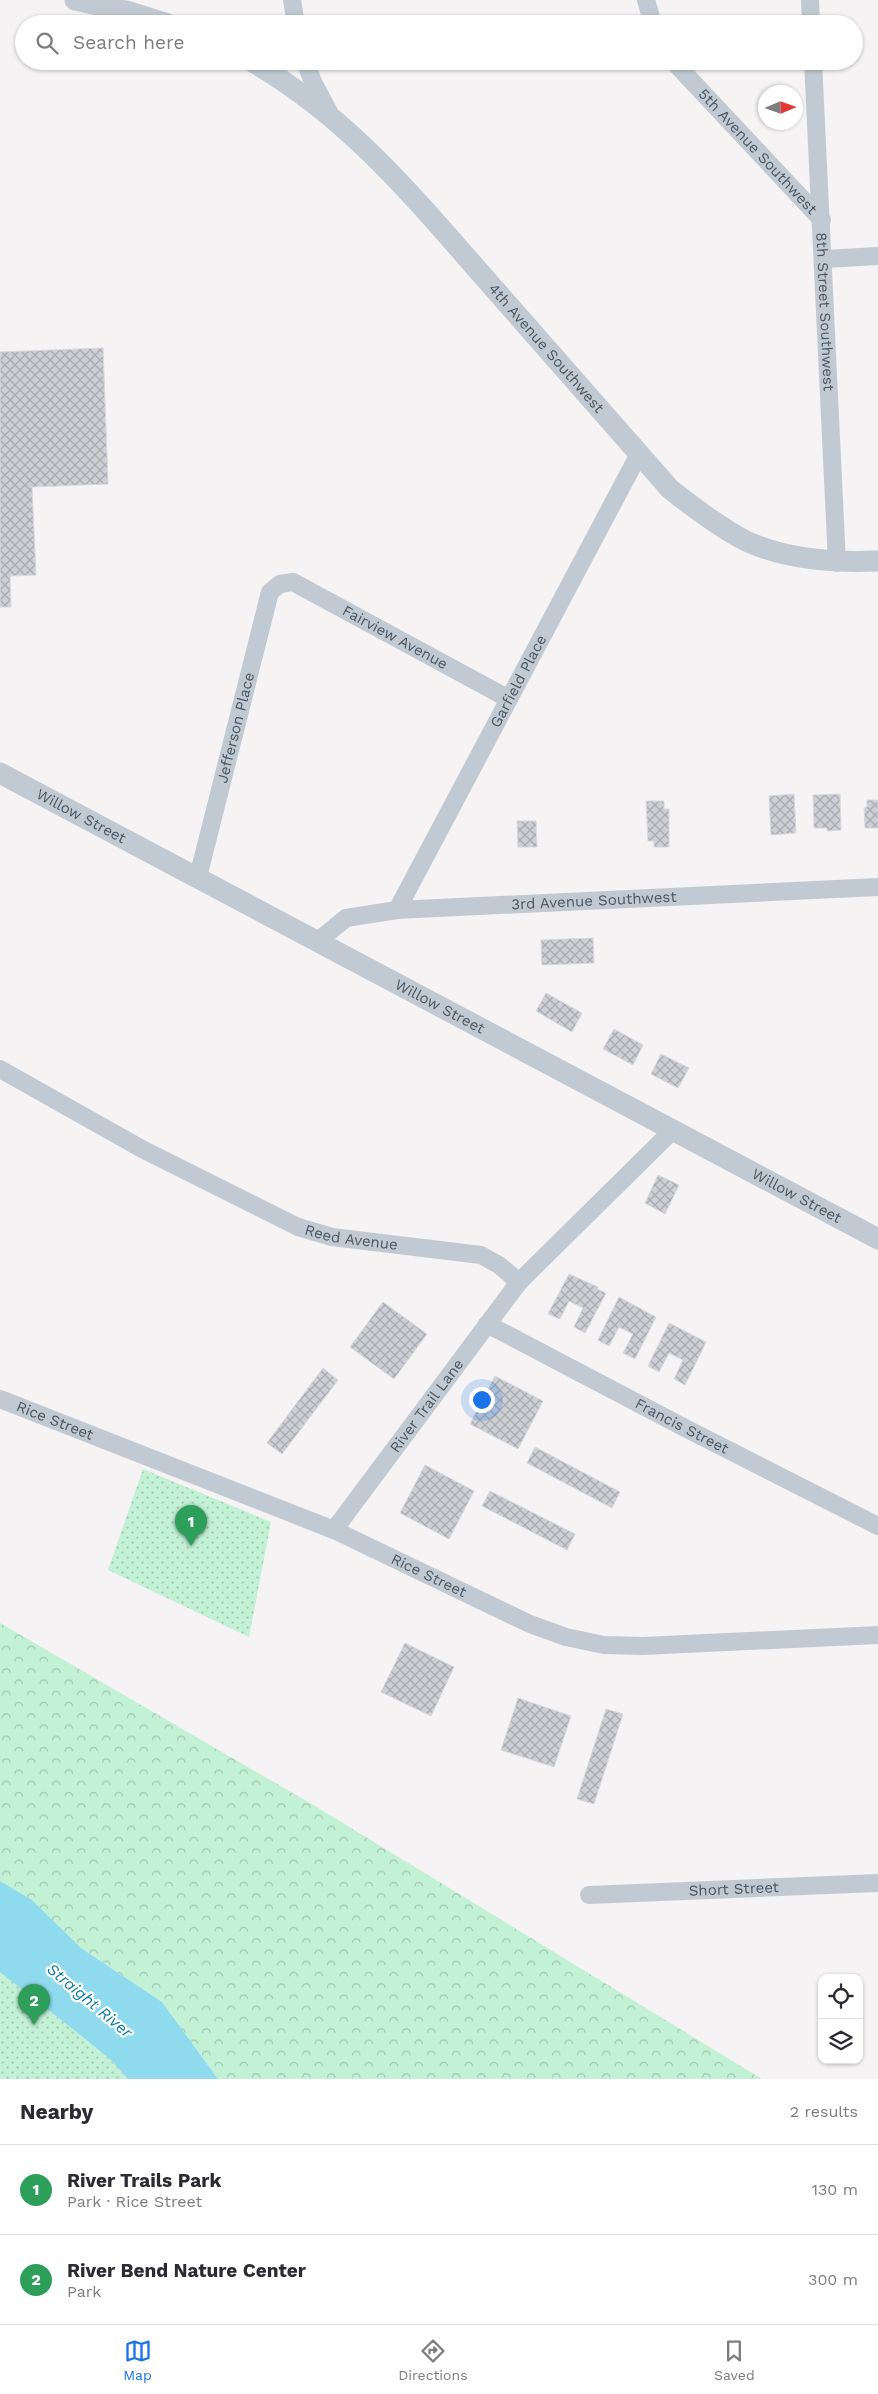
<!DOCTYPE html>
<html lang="en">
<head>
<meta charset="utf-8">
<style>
	body { margin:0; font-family:"Work Sans",sans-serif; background:#f2f2f3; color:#2b2b33 }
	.controls { position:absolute; right:15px; bottom:15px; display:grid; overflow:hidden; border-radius:10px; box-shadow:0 1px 4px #0004 }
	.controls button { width:45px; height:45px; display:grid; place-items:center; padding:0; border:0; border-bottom:1px solid #e1e1e2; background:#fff; color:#2b2b33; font:25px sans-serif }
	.compass { position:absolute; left:758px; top:85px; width:45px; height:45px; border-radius:50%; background:#fff; box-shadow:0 1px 4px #0004; rotate:88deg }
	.you { position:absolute; left:481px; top:1399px; width:18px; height:18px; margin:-12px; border:4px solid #fff; border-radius:50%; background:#1a73e8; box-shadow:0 0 0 8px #1a73e833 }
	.badge { display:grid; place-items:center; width:32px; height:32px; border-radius:50%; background:#1a73e8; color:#fff; font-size:16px; font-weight:700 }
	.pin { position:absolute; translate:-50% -41px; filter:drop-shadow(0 1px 2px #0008) }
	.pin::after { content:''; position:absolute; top:26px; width:18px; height:15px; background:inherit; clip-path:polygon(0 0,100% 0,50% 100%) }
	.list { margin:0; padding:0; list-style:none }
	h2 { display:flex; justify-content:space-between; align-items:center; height:65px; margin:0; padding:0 20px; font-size:21px }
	h2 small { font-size:16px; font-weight:400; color:#7c7c81 }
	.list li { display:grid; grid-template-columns:32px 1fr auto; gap:15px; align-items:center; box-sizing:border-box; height:90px; padding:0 20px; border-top:1px solid #e1e1e2 }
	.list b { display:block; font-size:19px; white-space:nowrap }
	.list p { margin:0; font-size:16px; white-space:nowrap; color:#7c7c81 }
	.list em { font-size:16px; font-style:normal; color:#7c7c81 }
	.icon { flex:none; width:28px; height:28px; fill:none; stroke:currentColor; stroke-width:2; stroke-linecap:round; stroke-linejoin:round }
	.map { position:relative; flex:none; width:878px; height:2079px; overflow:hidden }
	.search { position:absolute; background:#fff; box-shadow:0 1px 4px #0004; left:15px; right:15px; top:15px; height:55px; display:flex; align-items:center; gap:12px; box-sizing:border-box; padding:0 18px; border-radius:28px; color:#7c7c81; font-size:19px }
	.sheet { height:245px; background:#fff }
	nav { display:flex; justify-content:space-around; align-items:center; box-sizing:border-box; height:70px; border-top:1px solid #e1e1e2; background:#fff; font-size:14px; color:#7c7c81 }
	nav a { display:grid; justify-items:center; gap:2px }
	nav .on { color:#1a73e8 }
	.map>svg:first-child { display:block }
	.grass { fill:url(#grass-dots) }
	.forest { fill:url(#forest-crowns) }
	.water { fill:#90daee }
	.building { fill:url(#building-cross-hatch); stroke:#d7d9de }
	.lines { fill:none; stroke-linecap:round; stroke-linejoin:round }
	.minor { stroke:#c1cad2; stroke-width:18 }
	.tertiary { stroke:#c1cad2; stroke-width:21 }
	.labels { text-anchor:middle; stroke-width:4.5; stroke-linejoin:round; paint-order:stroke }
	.street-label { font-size:15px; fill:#4a5661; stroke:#fff }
	.water-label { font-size:16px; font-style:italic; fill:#0c7c9b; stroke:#fff }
</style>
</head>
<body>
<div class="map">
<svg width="878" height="2079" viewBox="0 0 878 2079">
	<defs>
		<pattern id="grass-dots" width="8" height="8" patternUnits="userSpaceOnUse" patternTransform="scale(1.25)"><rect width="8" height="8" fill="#c3f1d5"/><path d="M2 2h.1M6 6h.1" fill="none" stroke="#a0c6b0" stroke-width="1.8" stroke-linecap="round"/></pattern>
		<pattern id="forest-crowns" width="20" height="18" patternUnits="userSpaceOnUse" patternTransform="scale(1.25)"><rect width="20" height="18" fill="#c3f1d5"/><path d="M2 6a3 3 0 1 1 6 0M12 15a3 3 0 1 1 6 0" fill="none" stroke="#a0c6b0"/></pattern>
		<pattern id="building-cross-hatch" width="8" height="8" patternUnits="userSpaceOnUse" patternTransform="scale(1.25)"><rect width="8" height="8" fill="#cdcfd5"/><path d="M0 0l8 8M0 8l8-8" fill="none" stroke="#a8abb0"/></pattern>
	</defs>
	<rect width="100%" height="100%" fill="#f5f3f3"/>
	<path class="grass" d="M 143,1469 L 271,1522 L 249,1637 L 108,1570 Z
		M 0,1972 L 79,2034 L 112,2061 L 128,2079 L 0,2079 Z"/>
	<path class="forest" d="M 0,1623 L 310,1803 L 762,2079 L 218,2079 L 162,2002 L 81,1948 L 32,1900 L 0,1881 Z"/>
	<path class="water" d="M 0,1881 L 32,1900 L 81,1948 L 162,2002 L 218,2079 L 128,2079 L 112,2061 L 79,2034 L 0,1972 Z"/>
	<path class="building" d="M 103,348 L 108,484 L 32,487 L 36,575 L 10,576 L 11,607 L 0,607 L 0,352 Z
		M 794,794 L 796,833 L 771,835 L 769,796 Z
		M 840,794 L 841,830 L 827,831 L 827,828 L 814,828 L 813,795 Z
		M 867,800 L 878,800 L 878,828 L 865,828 L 864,808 L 867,807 Z
		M 646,801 L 664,801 L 664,809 L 669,809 L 669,847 L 654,847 L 654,841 L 648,841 Z
		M 517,821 L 536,821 L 537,847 L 518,847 Z
		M 593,938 L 594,963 L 542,965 L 541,940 Z
		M 546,993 L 582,1013 L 572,1032 L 536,1011 Z
		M 614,1029 L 643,1045 L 633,1065 L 603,1049 Z
		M 661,1054 L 689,1068 L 678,1088 L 651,1074 Z
		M 658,1175 L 679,1185 L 665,1214 L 645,1203 Z
		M 569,1274 L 598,1287 L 597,1289 L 606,1293 L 585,1333 L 574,1327 L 583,1308 L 569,1301 L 560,1319 L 548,1314 Z
		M 619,1297 L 656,1317 L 635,1359 L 623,1353 L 633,1334 L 619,1327 L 609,1346 L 598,1340 Z
		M 383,1302 L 427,1334 L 394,1379 L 350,1347 Z
		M 669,1323 L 706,1342 L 685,1385 L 674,1379 L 683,1360 L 669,1353 L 659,1372 L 648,1366 Z
		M 323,1368 L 338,1380 L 282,1454 L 267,1443 Z
		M 495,1376 L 543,1401 L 518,1449 L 470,1424 Z
		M 535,1447 L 620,1492 L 612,1508 L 527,1463 Z
		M 425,1465 L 474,1491 L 449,1539 L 400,1513 Z
		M 490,1491 L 575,1534 L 567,1550 L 482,1506 Z
		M 405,1643 L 454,1667 L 431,1716 L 381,1692 Z
		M 518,1698 L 571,1716 L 554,1767 L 501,1750 Z
		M 606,1709 L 623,1714 L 594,1804 L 577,1799 Z"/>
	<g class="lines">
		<g class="minor">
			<path d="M 292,0 L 296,24"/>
			<path d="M 646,0 L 653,24"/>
			<path d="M 810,0 L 811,24"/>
			<path d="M 305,61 L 313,82 L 330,114"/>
			<path id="s1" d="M 673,61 L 822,220"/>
			<path id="s2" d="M 813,61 L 837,563"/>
			<path d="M 824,259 L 878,256"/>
			<path id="s3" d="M 198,877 L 270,592 L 280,584 L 293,582 L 509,699"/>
			<path id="s4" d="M 397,910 L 639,454"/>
			<path id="s5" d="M 318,941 L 346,918 L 397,910 L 878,887"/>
			<path id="s6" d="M 0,1069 L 142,1149 L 298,1227 L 332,1237 L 481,1255 L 499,1265 L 519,1282 L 672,1131"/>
			<path id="s7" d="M 487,1324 L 685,1428 L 878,1526"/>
			<path id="s8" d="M 0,1399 L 334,1530 L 530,1624 L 566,1637 L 604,1645 L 643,1646 L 878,1635"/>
			<path id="s9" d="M 334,1530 L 519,1282"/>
			<path id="s10" d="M 589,1895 L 878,1883"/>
		</g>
		<g class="tertiary">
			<path d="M 75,0 L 130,12 L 168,24"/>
			<path id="s11" d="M 251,61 C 347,116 411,194 483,276 C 545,347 608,418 670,489 C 694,508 719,527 746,541 C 787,560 834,563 878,561"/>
			<path id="s12" d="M 0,773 L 878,1239"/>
		</g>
	</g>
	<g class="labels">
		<g class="street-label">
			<text dy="5" stroke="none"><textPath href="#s1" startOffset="124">5th Avenue Southwest</textPath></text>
			<text dy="5" stroke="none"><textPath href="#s2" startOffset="251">8th Street Southwest</textPath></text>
			<text dy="5" stroke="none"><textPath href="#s11" startOffset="414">4th Avenue Southwest</textPath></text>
			<text dy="5" stroke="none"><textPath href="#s3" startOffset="436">Fairview Avenue</textPath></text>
			<text dy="5" stroke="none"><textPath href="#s4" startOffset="259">Garfield Place</textPath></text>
			<text dy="5" stroke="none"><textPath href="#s3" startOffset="154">Jefferson Place</textPath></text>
			<text dy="5" stroke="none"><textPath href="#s12" startOffset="92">Willow Street</textPath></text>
			<text dy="5" stroke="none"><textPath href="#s5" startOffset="285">3rd Avenue Southwest</textPath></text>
			<text dy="5" stroke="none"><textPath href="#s12" startOffset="498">Willow Street</textPath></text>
			<text dy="5" stroke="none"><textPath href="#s12" startOffset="902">Willow Street</textPath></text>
			<text dy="5" stroke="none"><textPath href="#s6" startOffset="392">Reed Avenue</textPath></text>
			<text dy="5" stroke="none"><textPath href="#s9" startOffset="155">River Trail Lane</textPath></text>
			<text dy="5" stroke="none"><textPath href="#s8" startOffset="59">Rice Street</textPath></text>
			<text dy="5" stroke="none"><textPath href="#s7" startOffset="220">Francis Street</textPath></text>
			<text dy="5" stroke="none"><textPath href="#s8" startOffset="464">Rice Street</textPath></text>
			<text dy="5" stroke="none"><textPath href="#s10" startOffset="145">Short Street</textPath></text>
		</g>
		<g class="water-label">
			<text transform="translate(90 2000) rotate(40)" y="6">Straight River</text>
		</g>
	</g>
</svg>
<div class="controls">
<button><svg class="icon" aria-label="locate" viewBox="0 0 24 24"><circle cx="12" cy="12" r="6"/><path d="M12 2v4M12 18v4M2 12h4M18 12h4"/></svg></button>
<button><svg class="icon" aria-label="layers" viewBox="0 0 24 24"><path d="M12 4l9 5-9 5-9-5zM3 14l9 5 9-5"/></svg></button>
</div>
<svg class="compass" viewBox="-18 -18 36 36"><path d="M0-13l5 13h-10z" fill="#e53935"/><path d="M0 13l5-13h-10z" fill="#7c7c81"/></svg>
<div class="you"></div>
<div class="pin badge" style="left:191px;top:1546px;background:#2e9e5b">1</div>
<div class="pin badge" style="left:34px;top:2025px;background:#2e9e5b">2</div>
<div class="search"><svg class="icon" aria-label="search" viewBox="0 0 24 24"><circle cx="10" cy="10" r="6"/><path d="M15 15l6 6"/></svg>Search here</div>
</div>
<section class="sheet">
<h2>Nearby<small>2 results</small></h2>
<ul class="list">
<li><span class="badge" style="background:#2e9e5b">1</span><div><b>River Trails Park</b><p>Park · Rice Street</p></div><em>130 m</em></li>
<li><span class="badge" style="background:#2e9e5b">2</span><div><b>River Bend Nature Center</b><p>Park</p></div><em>300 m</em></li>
</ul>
</section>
<nav>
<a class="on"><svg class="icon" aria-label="map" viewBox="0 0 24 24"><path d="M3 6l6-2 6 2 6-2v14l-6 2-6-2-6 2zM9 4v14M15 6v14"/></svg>Map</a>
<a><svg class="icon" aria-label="directions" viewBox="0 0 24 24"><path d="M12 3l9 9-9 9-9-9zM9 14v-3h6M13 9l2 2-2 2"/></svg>Directions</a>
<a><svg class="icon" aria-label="saved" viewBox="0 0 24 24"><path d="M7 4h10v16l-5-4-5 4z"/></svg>Saved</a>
</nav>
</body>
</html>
